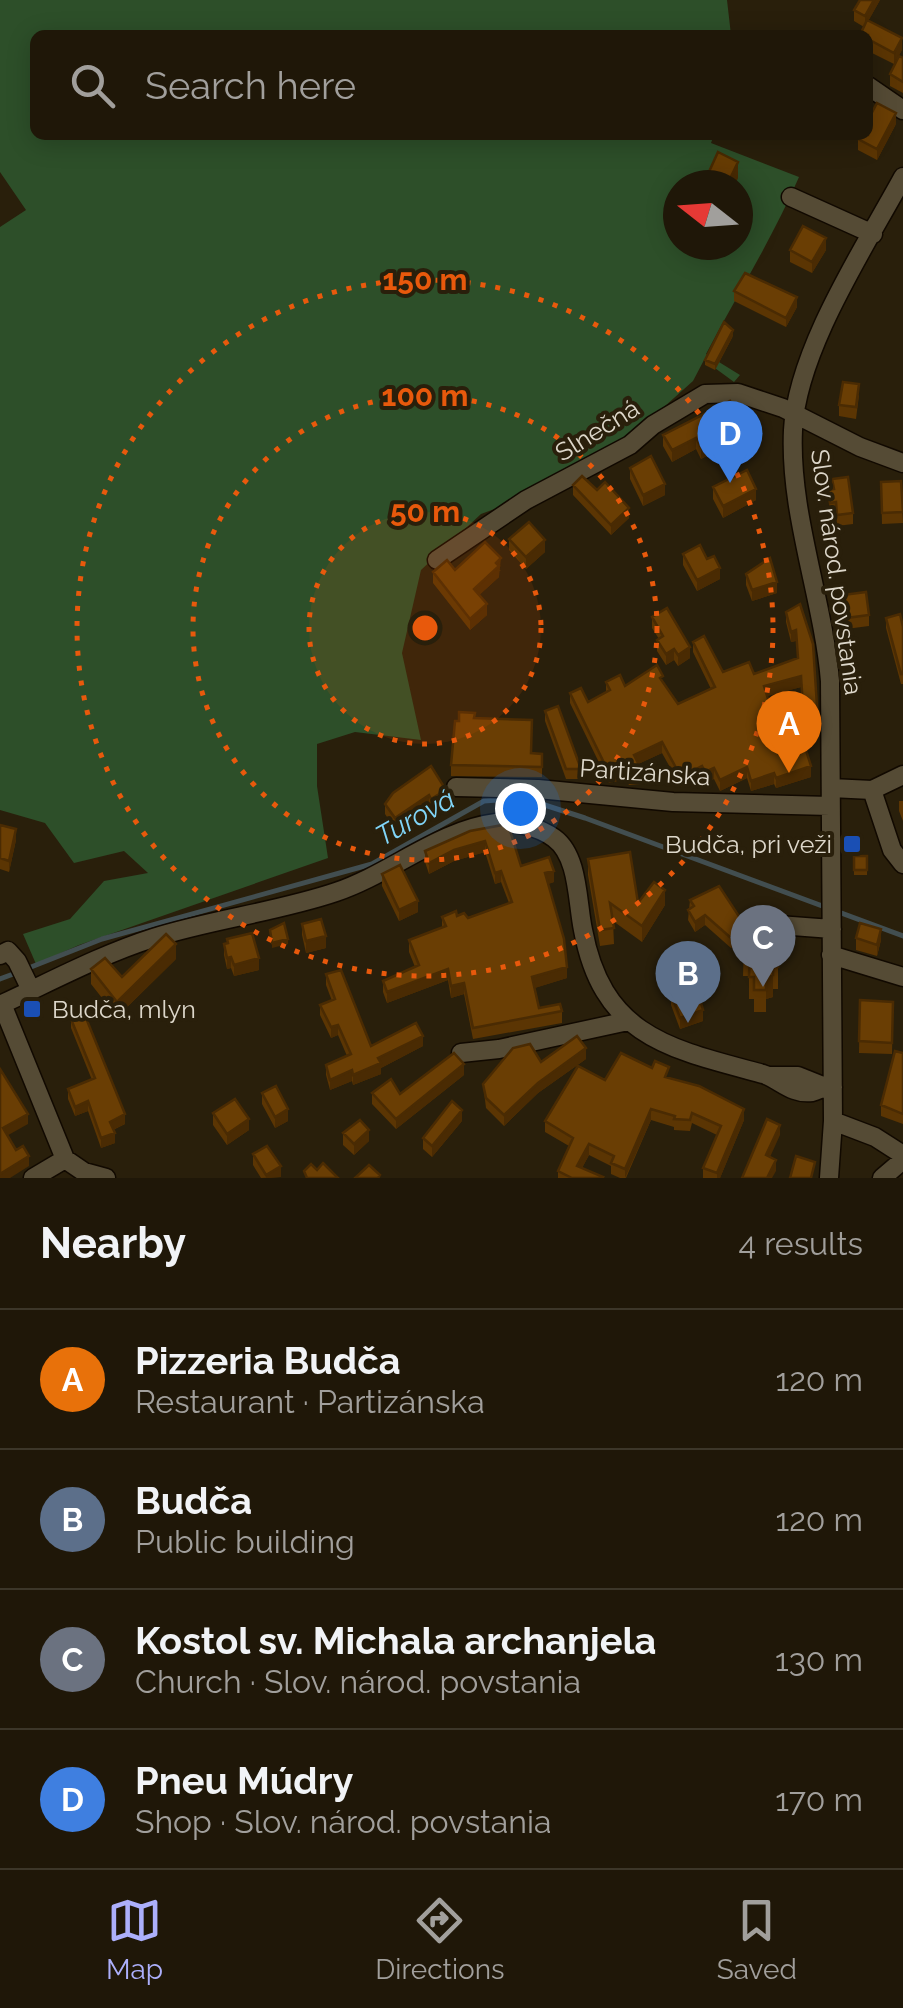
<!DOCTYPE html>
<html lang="en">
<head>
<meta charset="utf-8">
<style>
	body { margin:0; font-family:Raleway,sans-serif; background:#272012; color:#f1f3f6 }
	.compass { position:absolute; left:663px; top:170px; width:90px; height:90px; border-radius:50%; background:#1f1708; box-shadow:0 5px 25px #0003; rotate:287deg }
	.you { position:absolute; left:520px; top:808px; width:35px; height:35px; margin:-25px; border:8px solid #fff; border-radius:50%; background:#1a73e8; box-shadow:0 0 0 15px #1a73e833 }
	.badge { display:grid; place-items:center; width:65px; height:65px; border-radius:50%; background:#acaffb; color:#fff; font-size:32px; font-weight:700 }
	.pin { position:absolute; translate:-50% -82px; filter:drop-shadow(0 2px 5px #0008) }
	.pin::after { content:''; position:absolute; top:52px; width:35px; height:30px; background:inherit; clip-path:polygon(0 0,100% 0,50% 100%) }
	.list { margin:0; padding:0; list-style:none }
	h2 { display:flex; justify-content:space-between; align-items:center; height:130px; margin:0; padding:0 40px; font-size:42px }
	h2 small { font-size:32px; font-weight:400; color:#a19f9c }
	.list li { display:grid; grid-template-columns:65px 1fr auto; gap:30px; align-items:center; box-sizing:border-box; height:140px; padding:0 40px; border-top:2px solid #3c3629 }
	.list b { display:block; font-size:38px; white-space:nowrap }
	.list p { margin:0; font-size:32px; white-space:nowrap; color:#a19f9c }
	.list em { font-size:32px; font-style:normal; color:#a19f9c }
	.icon { flex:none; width:55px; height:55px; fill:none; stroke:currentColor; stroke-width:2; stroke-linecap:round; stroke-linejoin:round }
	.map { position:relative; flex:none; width:903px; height:1178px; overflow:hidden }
	.search { position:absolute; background:#1f1708; box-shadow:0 5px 25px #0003; left:30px; right:30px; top:30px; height:110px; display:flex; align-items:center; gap:25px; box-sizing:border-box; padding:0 35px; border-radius:15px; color:#a19f9c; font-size:38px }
	.sheet { height:690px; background:#1f1708 }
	nav { display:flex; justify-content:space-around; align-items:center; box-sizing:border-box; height:140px; border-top:2px solid #3c3629; background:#1f1708; font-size:28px; color:#a19f9c }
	nav a { display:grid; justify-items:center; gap:5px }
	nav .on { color:#acaffb }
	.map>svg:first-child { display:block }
	.green { fill:#2d4f29; fill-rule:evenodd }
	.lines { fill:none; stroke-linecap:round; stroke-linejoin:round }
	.stream { stroke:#424e50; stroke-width:5 }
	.minor-casing { stroke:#110900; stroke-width:21 }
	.minor { stroke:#554b35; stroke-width:18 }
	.wall { fill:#5b3503 }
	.shaded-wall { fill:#4a2b03 }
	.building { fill:#6a3e04; stroke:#4a2b03; stroke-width:2.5 }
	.ring { fill:none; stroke:#e8590c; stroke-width:5; stroke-dasharray:5 10 }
	.transit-dot { fill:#1a4fb4; stroke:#291f0b; stroke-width:4 }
	.labels { text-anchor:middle; stroke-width:8; stroke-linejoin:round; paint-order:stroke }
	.street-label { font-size:25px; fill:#ddd7ca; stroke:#291f0b }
	.poi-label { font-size:25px; fill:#ddd7ca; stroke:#291f0b; text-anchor:end }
	.water-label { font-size:28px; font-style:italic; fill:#81d5f8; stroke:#291f0b }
	.centre { fill:#e8590c; stroke:#291f0b; stroke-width:5 }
	.ring-label { font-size:30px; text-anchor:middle; font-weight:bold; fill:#e8590c; stroke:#291f0b; stroke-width:8; stroke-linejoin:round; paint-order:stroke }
</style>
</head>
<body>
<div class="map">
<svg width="903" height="1178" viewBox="0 0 903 1178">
	<rect width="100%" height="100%" fill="#291f0b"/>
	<path class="green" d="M 0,0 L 727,0 L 731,35 L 35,35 L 35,135 L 714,135 L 711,143 L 799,177 C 772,239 737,295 706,354 L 740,375 L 734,382 L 704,360 L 693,381 L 589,474 L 481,514 L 421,570 L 402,653 L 421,740 L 355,732 L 317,744 L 317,786 L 328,858 L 79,945 L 36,964 L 23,934 L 70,919 L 104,881 L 148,873 L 124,851 L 74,863 L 45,823 L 0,810 L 0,227 L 26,210 L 0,172 ZM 678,185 L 738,185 L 738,245 L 678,245 Z"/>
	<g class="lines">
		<path class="stream" d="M 26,969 L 102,939 L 372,864 L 484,801 L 523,798 L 585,818 L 903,936
			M 0,979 L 16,973"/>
		<g class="minor-casing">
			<path id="minor" d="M 868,86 L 903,110
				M 791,197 L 873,234
				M 437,560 L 526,500 L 630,445 L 653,425 L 705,394 L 738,393 L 783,408 L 860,447 L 903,463
				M 456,787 L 538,789 L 673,802 L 830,806
				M 831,788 L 872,790 L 903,775
				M 872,790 L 892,850 L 903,864
				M 753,923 L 832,929
				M 0,955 L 8,951 L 17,961 L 31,990
				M 831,955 L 903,977
				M 2,1004 L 65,1159 L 84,1172 L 106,1178
				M 0,1005 C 50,982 100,955 153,938 C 213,919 277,912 336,892 C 390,874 439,830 496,823 C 514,821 539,827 554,838 C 579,856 577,902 583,930 C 603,1037 670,1049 763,1074 C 779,1079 792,1095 812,1092 C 820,1090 823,1086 833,1087
				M 461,1053 L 499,1049 L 628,1021
				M 770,1076 L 798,1076 L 823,1086
				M 833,1121 L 875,1137 L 903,1155
				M 33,1178 L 65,1159
				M 829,1178 L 833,1121 L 830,681 C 823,598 789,513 793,430 C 797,350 865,247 903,177
				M 882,1178 L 903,1160"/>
		</g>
		<use href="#minor" class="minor"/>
	</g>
	<path class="wall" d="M 880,0 L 868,21 L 902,50 L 894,64 L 868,51 L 868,35 L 864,27 L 854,21 L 854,10 Z
		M 903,58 L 903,93 L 890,86 L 890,74 Z
		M 896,124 L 877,160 L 858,150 L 858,139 Z
		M 790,250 L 826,250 L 812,273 L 790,262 Z
		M 734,291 L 797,307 L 786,327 L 734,301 Z
		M 733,336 L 715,370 L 705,365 L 705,360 Z
		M 859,395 L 856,419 L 839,416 L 839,405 Z
		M 737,425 L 722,432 L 724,447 L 701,459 L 696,449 L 672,462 L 663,446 L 663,435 Z
		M 630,468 L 665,495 L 643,506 L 630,479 Z
		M 832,479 L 853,513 L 853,524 L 837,526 L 836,514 L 830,514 L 828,490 L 832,490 Z
		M 901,481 L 903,523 L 882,524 L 881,482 Z
		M 573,485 L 597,490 L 629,518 L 611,535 L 573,495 Z
		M 713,487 L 756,500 L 723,518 L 713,499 Z
		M 509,539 L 545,552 L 526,569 L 509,550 Z
		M 683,554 L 707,559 L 720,579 L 697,591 L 683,565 Z
		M 455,570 L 501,570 L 499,571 L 499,577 L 479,595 L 487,615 L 470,630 L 433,583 L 433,572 Z
		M 746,574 L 777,593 L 752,601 L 746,585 Z
		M 843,595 L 869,615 L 869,626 L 846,629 Z
		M 800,604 L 818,722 L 818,732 L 804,733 L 801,687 L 767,696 L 784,750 L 811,777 L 776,788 L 774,784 L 751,791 L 747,778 L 720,791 L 714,779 L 705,782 L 702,776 L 681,787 L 662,753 L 638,764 L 643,773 L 643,784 L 629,785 L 626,779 L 609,783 L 570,703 L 570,693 L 588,702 L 606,692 L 606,682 L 625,686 L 663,683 L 678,704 L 711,689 L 693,652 L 693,642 L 723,672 L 754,674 L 798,658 L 796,641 L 791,642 L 786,622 L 786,612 Z
		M 652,617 L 690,658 L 678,666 L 674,660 L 666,665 L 657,651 L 657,640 L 659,639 L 652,628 Z
		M 886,618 L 903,627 L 903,684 L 901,684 L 886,628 Z
		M 545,711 L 581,769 L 581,779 L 566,779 L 545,721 Z
		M 474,718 L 531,753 L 542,754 L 542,777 L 451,776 L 451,765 Z
		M 431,766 L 446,801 L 431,809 L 429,805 L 395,829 L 385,814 L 385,804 Z
		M 899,801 L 903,801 L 903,821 L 899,811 Z
		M 0,825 L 16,840 L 9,872 L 0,869 Z
		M 470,831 L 521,866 L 554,882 L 548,884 L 567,978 L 534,988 L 539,1008 L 562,1011 L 562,1023 L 473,1039 L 464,994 L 451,998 L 448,980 L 387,1003 L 383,992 L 383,981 L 415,967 L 409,952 L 409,940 L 442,928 L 442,917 L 457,916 L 468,918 L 509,903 L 501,882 L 495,884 L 485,852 L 454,861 L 429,874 L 425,862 L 425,851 Z
		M 854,856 L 867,856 L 867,875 L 854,875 Z
		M 588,859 L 638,903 L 665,905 L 642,942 L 613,921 L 614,944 L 600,946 L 588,875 Z
		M 382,874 L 418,912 L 399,921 L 382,886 Z
		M 690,900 L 742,921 L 760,937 L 778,967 L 778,989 L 773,989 L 773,997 L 766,999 L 766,1012 L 754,1012 L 754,999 L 749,999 L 749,976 L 743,976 L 744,944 L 731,948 L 705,925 L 695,932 L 688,920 Z
		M 302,924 L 326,948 L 306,953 L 302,935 Z
		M 856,938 L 881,940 L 877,956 L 856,950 Z
		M 227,939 L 259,970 L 234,976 L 231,968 L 227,969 L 224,955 L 224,944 L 227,943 Z
		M 176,959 L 117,1017 L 91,984 L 91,969 L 122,977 Z
		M 326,974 L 371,1046 L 423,1046 L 381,1068 L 381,1074 L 353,1085 L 352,1081 L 330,1090 L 326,1075 L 326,1065 L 347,1056 L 338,1035 L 331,1038 L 320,1015 L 320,1005 L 332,1001 L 326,985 Z
		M 671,994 L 703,1021 L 680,1029 L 671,1005 Z
		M 860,1000 L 893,1002 L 892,1054 L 859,1053 Z
		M 71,1019 L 125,1124 L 113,1130 L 115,1143 L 101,1148 L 88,1111 L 75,1116 L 68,1099 L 68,1089 L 92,1080 L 71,1028 Z
		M 903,1053 L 903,1124 L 881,1116 L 881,1105 Z
		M 586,1059 L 538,1093 L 504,1126 L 486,1108 L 483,1084 L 541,1062 Z
		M 464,1075 L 396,1129 L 372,1104 L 372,1093 L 400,1094 Z
		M 669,1078 L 744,1120 L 720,1178 L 703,1178 L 703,1168 L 717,1135 L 692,1123 L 690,1131 L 674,1130 L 674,1127 L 651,1120 L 626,1178 L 620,1178 L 611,1174 L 611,1166 L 589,1155 L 582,1168 L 603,1178 L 558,1178 L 558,1171 L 569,1146 L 545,1132 L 545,1121 L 605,1080 Z
		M 262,1093 L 288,1121 L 275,1128 L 262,1104 Z
		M 213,1113 L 249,1130 L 227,1145 L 213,1125 Z
		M 462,1121 L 432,1157 L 423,1149 L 423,1138 Z
		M 343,1133 L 369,1141 L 354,1155 L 343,1145 Z
		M 253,1154 L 281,1177 L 261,1178 L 253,1165 Z"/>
	<path class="shaded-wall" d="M 874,0 L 880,0 L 865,27 L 865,16 Z
		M 902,38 L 902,50 L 894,64 L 894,53 Z
		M 896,113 L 896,124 L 877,160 L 877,149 Z
		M 738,162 L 738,178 L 735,185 L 727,185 Z
		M 826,238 L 826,250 L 812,273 L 812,262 Z
		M 797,297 L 797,307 L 786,327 L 786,318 Z
		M 733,330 L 733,336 L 715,370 L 715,364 Z
		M 737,413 L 737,425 L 718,434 L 718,423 Z
		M 724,436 L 724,447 L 701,459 L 701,447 Z
		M 696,438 L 696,449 L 672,462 L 672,450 Z
		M 665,484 L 665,495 L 643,506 L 643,495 Z
		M 756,489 L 756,500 L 723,518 L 723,506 Z
		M 629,508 L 629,518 L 611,535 L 611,525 Z
		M 545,540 L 545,552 L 526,569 L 526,557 Z
		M 501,558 L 499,577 L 474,600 L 474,589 Z
		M 720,568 L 720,579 L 697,591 L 697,580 Z
		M 777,582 L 777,593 L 752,601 L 752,590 Z
		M 487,604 L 487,615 L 470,630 L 470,619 Z
		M 796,630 L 796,641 L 791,642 L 791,632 Z
		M 690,647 L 690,658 L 678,666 L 678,655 Z
		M 674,649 L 674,660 L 666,665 L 666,654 Z
		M 801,676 L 801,687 L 764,697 L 764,686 Z
		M 662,742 L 662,753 L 634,766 L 634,755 Z
		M 702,766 L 702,776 L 681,787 L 681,777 Z
		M 811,766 L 811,777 L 776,788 L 776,778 Z
		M 747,767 L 747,778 L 720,791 L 720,780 Z
		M 714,768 L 714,779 L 705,782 L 705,772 Z
		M 626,769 L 626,779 L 609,783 L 609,773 Z
		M 774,773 L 774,784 L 751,791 L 751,781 Z
		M 446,790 L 446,801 L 431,809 L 431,799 Z
		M 429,795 L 429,805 L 395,829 L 395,818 Z
		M 16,829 L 16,840 L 9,872 L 9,861 Z
		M 485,841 L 485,852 L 454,861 L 429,874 L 429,863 L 454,850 Z
		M 501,871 L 501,882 L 495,884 L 495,873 Z
		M 554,871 L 554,882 L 545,885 L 545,873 Z
		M 665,890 L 665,905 L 642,942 L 642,926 Z
		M 418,901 L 418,912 L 399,921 L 399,910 Z
		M 705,915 L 705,925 L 695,932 L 695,922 Z
		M 881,929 L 881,940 L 877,956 L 877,945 Z
		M 760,930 L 760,940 L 731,948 L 731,938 Z
		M 326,936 L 326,948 L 306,953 L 306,941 Z
		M 288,939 L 288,944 L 272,948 L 272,943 Z
		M 176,944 L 176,959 L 117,1017 L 117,1002 Z
		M 231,957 L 231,968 L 227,969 L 227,958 Z
		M 259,958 L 259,970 L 234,976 L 234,965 Z
		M 567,967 L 567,978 L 532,989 L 532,977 Z
		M 773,967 L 773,997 L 766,999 L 766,977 Z
		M 448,969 L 448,980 L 387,1003 L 387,992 Z
		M 464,983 L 464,994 L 451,998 L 451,986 Z
		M 703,1010 L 703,1021 L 680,1029 L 680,1018 Z
		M 338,1025 L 338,1035 L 331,1038 L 331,1027 Z
		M 423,1036 L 423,1046 L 381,1068 L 381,1074 L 353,1085 L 353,1075 L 378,1058 Z
		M 586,1048 L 586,1059 L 538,1093 L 504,1126 L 504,1115 L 538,1083 Z
		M 464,1064 L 464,1075 L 396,1129 L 396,1119 Z
		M 352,1070 L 352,1081 L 330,1090 L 330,1080 Z
		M 88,1101 L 88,1111 L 75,1116 L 75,1107 Z
		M 288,1109 L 288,1121 L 275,1128 L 275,1117 Z
		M 651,1109 L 651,1120 L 625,1178 L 625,1169 Z
		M 744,1109 L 744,1120 L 720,1178 L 717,1178 L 717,1173 Z
		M 462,1110 L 462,1121 L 432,1157 L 432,1146 Z
		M 28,1114 L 28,1124 L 3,1138 L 3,1128 Z
		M 125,1114 L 125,1124 L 110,1131 L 110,1122 Z
		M 249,1119 L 249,1130 L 227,1145 L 227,1134 Z
		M 780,1125 L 780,1135 L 766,1166 L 766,1155 Z
		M 369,1130 L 369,1141 L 354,1155 L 354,1144 Z
		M 115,1133 L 115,1143 L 101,1148 L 101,1138 Z
		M 589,1144 L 589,1155 L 577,1177 L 577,1166 Z
		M 29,1156 L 29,1166 L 10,1178 L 0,1178 L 0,1174 Z
		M 776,1160 L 776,1171 L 772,1178 L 767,1178 Z
		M 281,1166 L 281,1177 L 266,1178 L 266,1175 Z"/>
	<path class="building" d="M 860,0 L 874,0 L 865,16 L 854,10 Z
		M 867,20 L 902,38 L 894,53 L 868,39 L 868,35 L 860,35 Z
		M 899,56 L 903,58 L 903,82 L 890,74 Z
		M 877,103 L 896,113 L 877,149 L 858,139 L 860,135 L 868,135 L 868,120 Z
		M 718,152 L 738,162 L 727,185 L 703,185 Z
		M 803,226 L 826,238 L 812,262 L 790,250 Z
		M 745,273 L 797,297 L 786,318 L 734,291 Z
		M 724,322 L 733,330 L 715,364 L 705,360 Z
		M 843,382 L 859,384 L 856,407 L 839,405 Z
		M 730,401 L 737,413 L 718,423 L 724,436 L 701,447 L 696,438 L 672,450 L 663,435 Z
		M 651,456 L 665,484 L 643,495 L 630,468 Z
		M 747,470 L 756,489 L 723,506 L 713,487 Z
		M 582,476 L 597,490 L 605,482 L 629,508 L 611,525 L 573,485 Z
		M 848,477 L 853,513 L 837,515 L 836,502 L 830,503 L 828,490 L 834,489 L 832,479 Z
		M 901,481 L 903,512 L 882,513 L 881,482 Z
		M 529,522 L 545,540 L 526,557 L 509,539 Z
		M 485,542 L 501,558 L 496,563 L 499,566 L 474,589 L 487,604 L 470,619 L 433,572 L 447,560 L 455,570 Z
		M 700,545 L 707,559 L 714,556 L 720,568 L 697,580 L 683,554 Z
		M 770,558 L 777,582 L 752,590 L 746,574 Z
		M 866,592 L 869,615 L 846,618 L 843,595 Z
		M 800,604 L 813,644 L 818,722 L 804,723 L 801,676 L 764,686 L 784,750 L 804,744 L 811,766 L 776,778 L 774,773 L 751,781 L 747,767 L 720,780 L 714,768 L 705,772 L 702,766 L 681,777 L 662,742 L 634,755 L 643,773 L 629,774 L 626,769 L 609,773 L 570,693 L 581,688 L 588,702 L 610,690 L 606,682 L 620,675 L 625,686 L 657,665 L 663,676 L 660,678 L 678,704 L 715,687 L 693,642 L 704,636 L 723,672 L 749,662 L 754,674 L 798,658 L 796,630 L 791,632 L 786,612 Z
		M 667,608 L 690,647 L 678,655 L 674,649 L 666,654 L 657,640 L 663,636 L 652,617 Z
		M 900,614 L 903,627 L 903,674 L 901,674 L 886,618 Z
		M 558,706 L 581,769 L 566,769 L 545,711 Z
		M 459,712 L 475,713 L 474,718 L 532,720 L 531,753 L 542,754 L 542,767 L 451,765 L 455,721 L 459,721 Z
		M 431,766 L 446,790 L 431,799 L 429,795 L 395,818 L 385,804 L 393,793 Z
		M 508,824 L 521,866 L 549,857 L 554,871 L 545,873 L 564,939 L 567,967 L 532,977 L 539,1008 L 560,1004 L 562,1011 L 473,1028 L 464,983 L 451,986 L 448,969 L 387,992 L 383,981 L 419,965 L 409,940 L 446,926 L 442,917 L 456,911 L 457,916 L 464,913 L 468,918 L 512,902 L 501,871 L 495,873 L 485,841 L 454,850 L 429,863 L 425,851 L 470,831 Z
		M 0,825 L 16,829 L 9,861 L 0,858 Z
		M 630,852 L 638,903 L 654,882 L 665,890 L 642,926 L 610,903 L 614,928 L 600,930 L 588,859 Z
		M 854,856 L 867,856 L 867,870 L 854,870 Z
		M 400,865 L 418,901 L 399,910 L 382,874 Z
		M 719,886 L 742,921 L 759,926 L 760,930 L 752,932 L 746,928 L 745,934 L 731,938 L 705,915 L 695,922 L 688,910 L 694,906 L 690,900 Z
		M 321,919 L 326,936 L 306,941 L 302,924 Z
		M 284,923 L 288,939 L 272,943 L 270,930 Z
		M 860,923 L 881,929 L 877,945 L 856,938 Z
		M 746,928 L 768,943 L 778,967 L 773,967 L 773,975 L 766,977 L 766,990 L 754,990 L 754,977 L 749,977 L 750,954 L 743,954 Z
		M 252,933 L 259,958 L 234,965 L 231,957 L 227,958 L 224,944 L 228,943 L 227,939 Z
		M 166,934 L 176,944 L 117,1002 L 91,969 L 105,958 L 122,977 Z
		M 341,970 L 371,1046 L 416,1023 L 423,1036 L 378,1058 L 381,1063 L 353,1075 L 352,1070 L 330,1080 L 326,1065 L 351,1054 L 338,1025 L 331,1027 L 320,1005 L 335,999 L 326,974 Z
		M 696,985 L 703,1010 L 680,1018 L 671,994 Z
		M 860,1000 L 893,1002 L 892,1043 L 859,1041 Z
		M 84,1013 L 125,1114 L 110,1122 L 115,1133 L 101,1138 L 88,1101 L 75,1107 L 68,1089 L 95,1078 L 71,1019 Z
		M 577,1036 L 586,1048 L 538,1083 L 504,1115 L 486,1098 L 483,1084 L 513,1048 L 530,1044 L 541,1062 Z
		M 895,1051 L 903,1053 L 903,1114 L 881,1105 Z
		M 454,1053 L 464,1064 L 396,1119 L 372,1093 L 391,1079 L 400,1094 Z
		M 621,1053 L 652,1068 L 655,1061 L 669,1067 L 665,1077 L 699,1086 L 744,1109 L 717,1173 L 703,1168 L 721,1126 L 692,1113 L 690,1120 L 674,1119 L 675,1116 L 651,1109 L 625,1169 L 611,1163 L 614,1156 L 589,1144 L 577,1166 L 603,1177 L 602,1178 L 572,1178 L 558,1171 L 573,1138 L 545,1121 L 578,1066 L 605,1080 Z
		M 0,1069 L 28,1114 L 3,1128 L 16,1150 L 23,1146 L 29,1156 L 0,1174 Z
		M 276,1086 L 288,1109 L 275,1117 L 262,1093 Z
		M 235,1099 L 249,1119 L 227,1134 L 213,1113 Z
		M 452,1101 L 462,1110 L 432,1146 L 423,1138 Z
		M 767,1119 L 780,1125 L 766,1155 L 776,1160 L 767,1178 L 742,1178 Z
		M 360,1120 L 369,1130 L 354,1144 L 343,1133 Z
		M 267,1146 L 281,1166 L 266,1175 L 253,1154 Z
		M 796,1156 L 815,1162 L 811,1178 L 790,1178 Z
		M 323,1163 L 338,1178 L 307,1178 L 304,1171 L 311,1164 L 317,1170 Z
		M 369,1165 L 380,1175 L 378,1178 L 355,1178 Z"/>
	<circle cx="425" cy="628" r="116" fill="#e8590c" fill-opacity=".12"/>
	<g class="ring">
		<circle cx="425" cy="628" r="116"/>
		<circle cx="425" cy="628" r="232"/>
		<circle cx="425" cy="628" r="348"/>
	</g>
	<g class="transit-dot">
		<rect x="842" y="834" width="20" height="20" rx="5"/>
		<rect x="22" y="999" width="20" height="20" rx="5"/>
	</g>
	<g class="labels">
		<g class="street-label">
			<text transform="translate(597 430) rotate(-32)" y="9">Slnečná</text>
			<text transform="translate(837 572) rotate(82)" y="9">Slov. národ. povstania</text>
			<text transform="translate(645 772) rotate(4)" y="9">Partizánska</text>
		</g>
		<g class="poi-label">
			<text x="832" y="853">Budča, pri veži</text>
			<text x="52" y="1018" text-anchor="start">Budča, mlyn</text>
		</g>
		<g class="water-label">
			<text transform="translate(415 817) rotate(-29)" y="10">Turová</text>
		</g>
	</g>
	<circle cx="425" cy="628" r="15" class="centre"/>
	<g class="ring-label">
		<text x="425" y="290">150 m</text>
		<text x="425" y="406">100 m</text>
		<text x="425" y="522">50 m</text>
	</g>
</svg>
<svg class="compass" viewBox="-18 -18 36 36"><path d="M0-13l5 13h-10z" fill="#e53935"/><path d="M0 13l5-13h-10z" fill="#a19f9c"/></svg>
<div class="you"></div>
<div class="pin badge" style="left:789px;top:773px;background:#e8710a">A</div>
<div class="pin badge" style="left:688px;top:1023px;background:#5c6f8a">B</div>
<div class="pin badge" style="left:763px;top:987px;background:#6b7280">C</div>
<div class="pin badge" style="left:730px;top:483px;background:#3f7fe0">D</div>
<div class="search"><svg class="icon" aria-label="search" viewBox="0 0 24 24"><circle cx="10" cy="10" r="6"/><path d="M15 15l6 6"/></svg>Search here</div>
</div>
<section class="sheet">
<h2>Nearby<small>4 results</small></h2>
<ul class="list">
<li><span class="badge" style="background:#e8710a">A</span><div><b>Pizzeria Budča</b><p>Restaurant · Partizánska</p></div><em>120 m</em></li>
<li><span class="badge" style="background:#5c6f8a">B</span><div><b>Budča</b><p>Public building</p></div><em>120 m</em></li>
<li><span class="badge" style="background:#6b7280">C</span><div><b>Kostol sv. Michala archanjela</b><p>Church · Slov. národ. povstania</p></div><em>130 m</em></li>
<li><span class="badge" style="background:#3f7fe0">D</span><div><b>Pneu Múdry</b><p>Shop · Slov. národ. povstania</p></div><em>170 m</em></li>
</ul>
</section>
<nav>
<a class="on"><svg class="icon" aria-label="map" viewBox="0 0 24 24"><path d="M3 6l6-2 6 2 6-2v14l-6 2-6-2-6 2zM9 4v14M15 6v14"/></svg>Map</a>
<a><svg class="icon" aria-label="directions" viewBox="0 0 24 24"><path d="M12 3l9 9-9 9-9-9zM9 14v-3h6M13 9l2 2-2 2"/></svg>Directions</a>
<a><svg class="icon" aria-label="saved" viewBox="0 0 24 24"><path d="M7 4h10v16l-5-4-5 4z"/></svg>Saved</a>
</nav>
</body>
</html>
